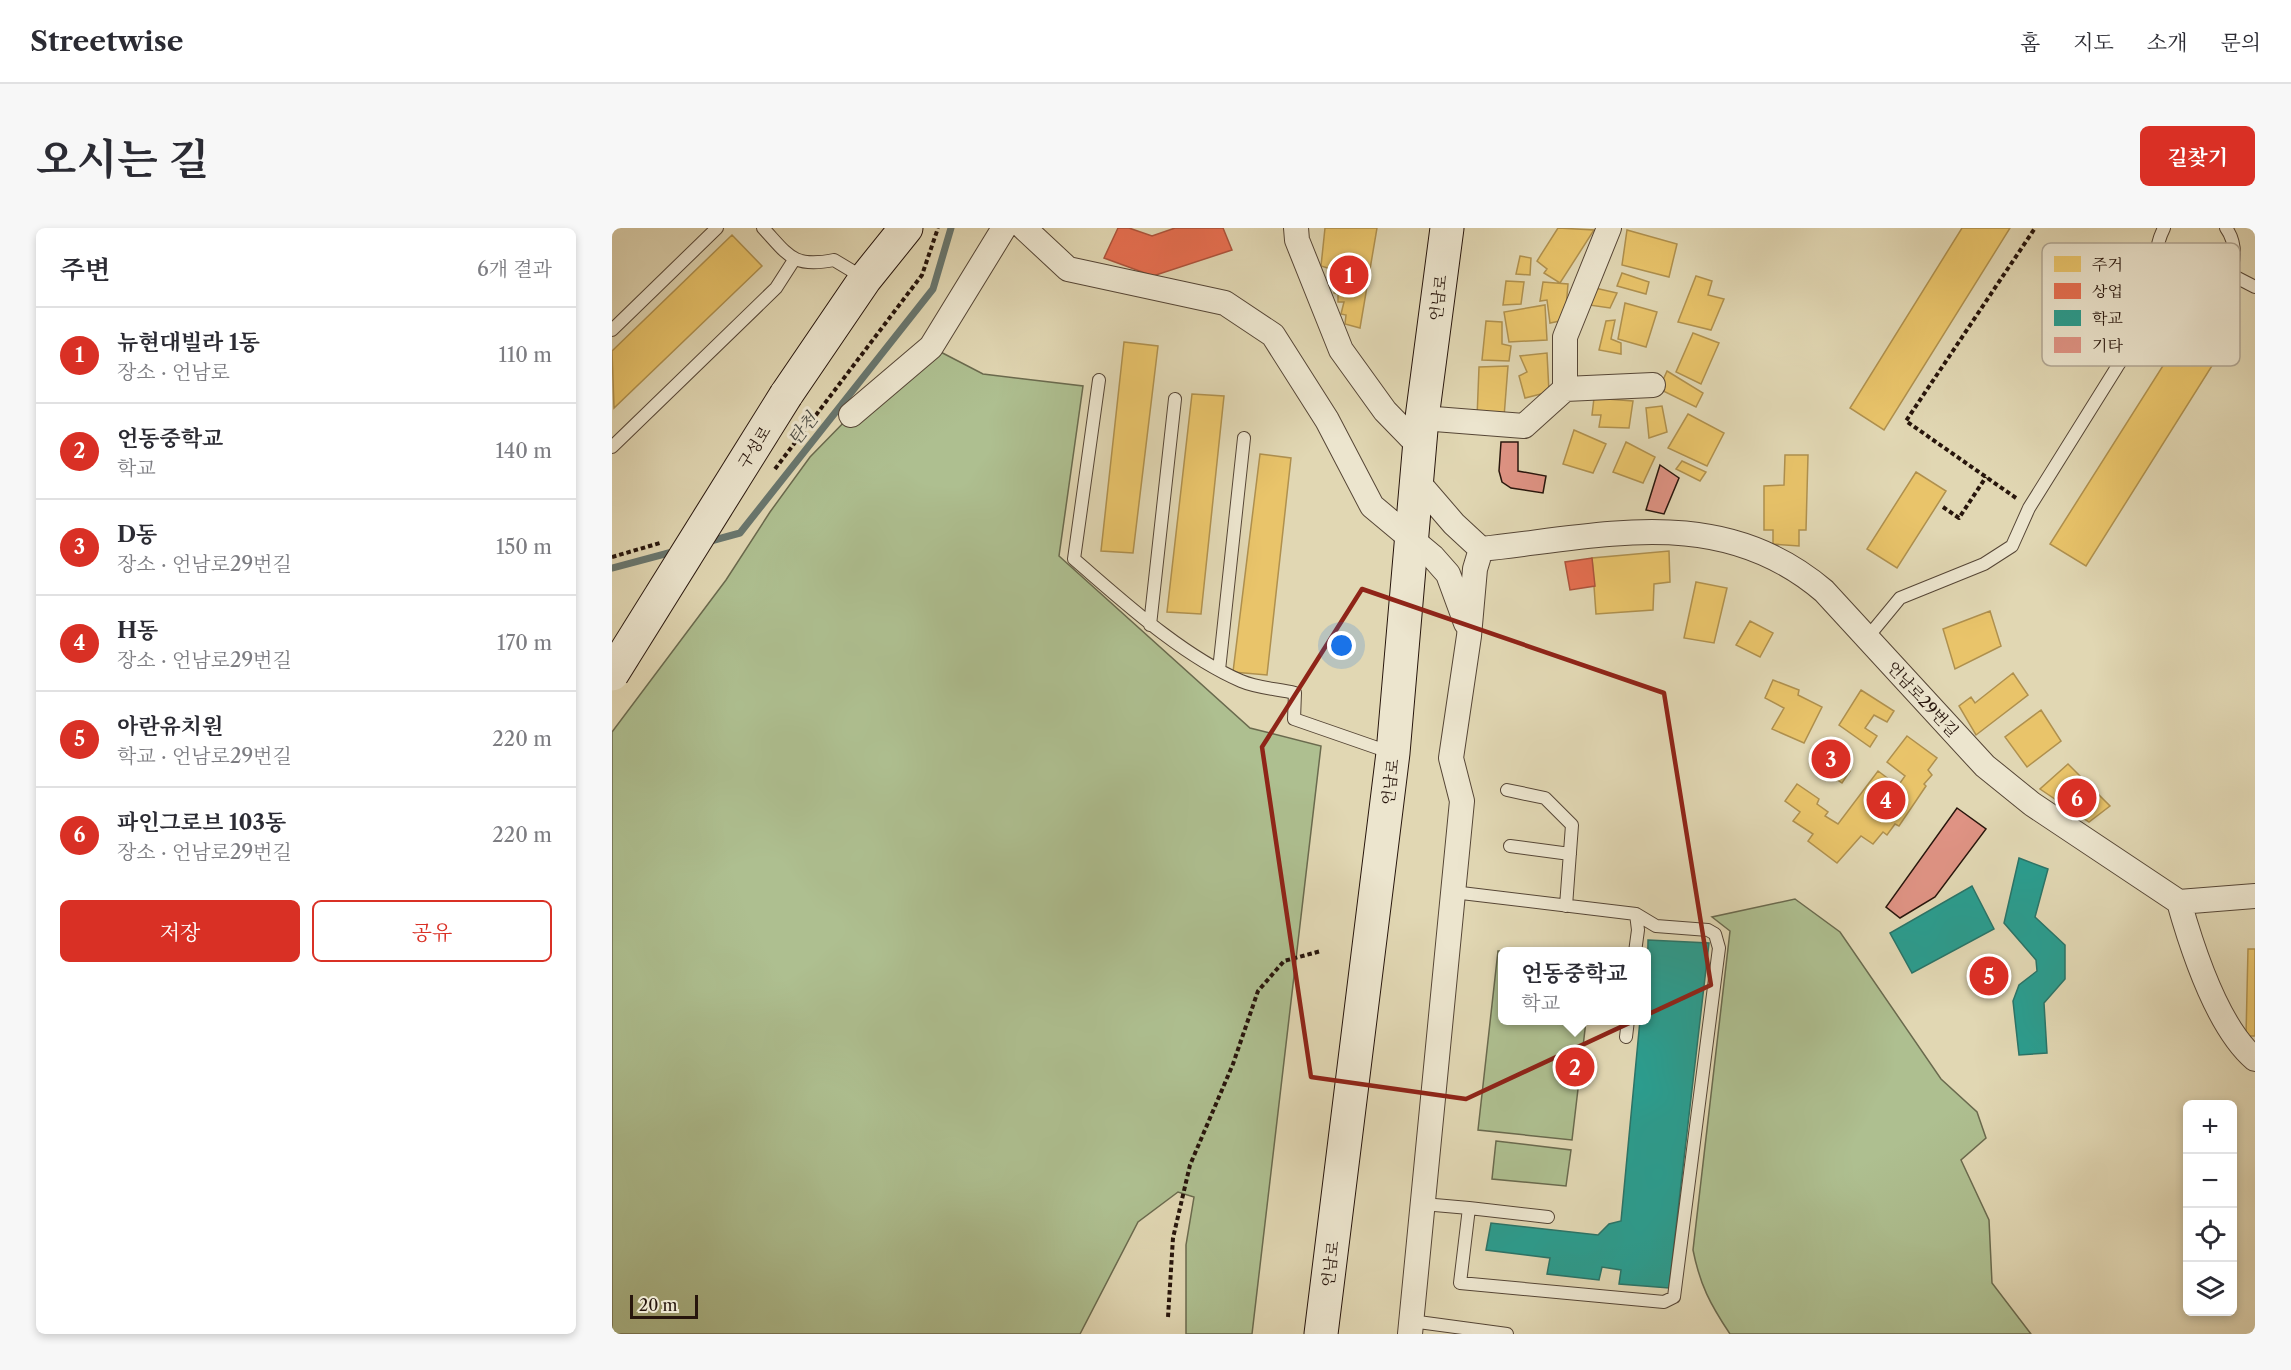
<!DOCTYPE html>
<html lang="ko">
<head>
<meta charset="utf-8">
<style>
	body { margin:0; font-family:"Libre Caslon Text","Noto Serif KR",serif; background:#f7f7f7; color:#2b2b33 }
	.controls { position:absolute; right:18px; bottom:18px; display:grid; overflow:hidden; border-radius:9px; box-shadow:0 3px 9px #0003 }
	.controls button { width:54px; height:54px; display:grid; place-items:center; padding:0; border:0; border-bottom:2px solid #e1e1e2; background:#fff; color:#2b2b33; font:30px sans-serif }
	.scale { position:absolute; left:18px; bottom:15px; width:68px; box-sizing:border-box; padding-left:6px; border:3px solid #27150c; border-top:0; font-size:16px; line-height:21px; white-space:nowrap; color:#27150c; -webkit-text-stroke:4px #ece5ce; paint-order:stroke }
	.you { position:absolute; left:730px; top:418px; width:21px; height:21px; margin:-15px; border:4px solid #fff; border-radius:50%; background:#1a73e8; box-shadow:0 0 0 9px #1a73e833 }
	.badge { display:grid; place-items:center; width:39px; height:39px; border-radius:50%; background:#d93025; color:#fff; font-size:20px; font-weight:700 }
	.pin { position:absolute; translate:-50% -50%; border:3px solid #fff; box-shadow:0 2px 6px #0006 }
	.popup { position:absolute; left:886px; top:719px; width:153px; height:78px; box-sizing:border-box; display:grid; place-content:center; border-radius:9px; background:#fff; filter:drop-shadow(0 2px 4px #0005); font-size:20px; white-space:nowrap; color:#7c7c81 }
	.popup b { font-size:22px; color:#2b2b33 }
	.popup::after { content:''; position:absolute; left:50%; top:100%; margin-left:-12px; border:12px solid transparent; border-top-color:#fff }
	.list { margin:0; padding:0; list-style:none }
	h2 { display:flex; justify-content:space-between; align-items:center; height:78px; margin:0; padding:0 24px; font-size:26px }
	h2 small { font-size:20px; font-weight:400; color:#7c7c81 }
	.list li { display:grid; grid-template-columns:39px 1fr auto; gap:18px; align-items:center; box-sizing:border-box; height:96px; padding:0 24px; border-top:2px solid #e1e1e2 }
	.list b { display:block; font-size:22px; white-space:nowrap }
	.list p { margin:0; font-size:20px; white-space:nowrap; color:#7c7c81 }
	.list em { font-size:20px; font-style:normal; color:#7c7c81 }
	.actions { display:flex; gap:12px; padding:18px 24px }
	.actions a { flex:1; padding:14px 0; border:2px solid #d93025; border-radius:9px; text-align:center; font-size:21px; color:#d93025 }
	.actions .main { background:#d93025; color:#fff }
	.icon { flex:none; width:33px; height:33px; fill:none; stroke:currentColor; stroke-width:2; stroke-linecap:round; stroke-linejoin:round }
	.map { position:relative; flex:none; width:1643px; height:1106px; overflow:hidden; border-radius:9px }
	header { display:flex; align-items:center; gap:36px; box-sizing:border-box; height:84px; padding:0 30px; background:#fff; border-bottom:2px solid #e1e1e2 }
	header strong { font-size:28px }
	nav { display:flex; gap:33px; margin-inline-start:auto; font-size:21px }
	.intro { display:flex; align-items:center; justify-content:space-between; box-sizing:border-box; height:144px; padding:0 36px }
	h1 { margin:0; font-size:42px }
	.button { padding:15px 27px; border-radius:9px; background:#d93025; color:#fff; font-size:21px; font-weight:700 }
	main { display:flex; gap:36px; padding:0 36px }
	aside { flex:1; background:#fff; border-radius:9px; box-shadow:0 3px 9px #0003 }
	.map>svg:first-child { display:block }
	.green { fill:#aebf90; stroke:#6a6a4e; stroke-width:1.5 }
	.homes { fill:#e9c46a; stroke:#af904e; stroke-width:1.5 }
	.shops { fill:#e76f51; stroke:#ad543c; stroke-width:1.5 }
	.schools { fill:#2a9d8f; stroke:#297468; stroke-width:1.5 }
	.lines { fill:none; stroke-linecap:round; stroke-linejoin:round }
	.stream { stroke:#69776f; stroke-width:7 }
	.building { fill:#df9384; stroke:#27150c; stroke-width:1.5 }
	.service-casing { stroke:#564636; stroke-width:14 }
	.minor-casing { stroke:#564636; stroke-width:26 }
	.secondary-casing { stroke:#27150c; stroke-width:35 }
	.path { stroke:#27150c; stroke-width:4; stroke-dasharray:4.5 3; stroke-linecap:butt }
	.service { stroke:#ece5ce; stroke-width:12 }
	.minor { stroke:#ece5ce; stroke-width:24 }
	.secondary { stroke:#ece5ce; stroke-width:33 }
	.secondary-bridge-casing { stroke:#27150c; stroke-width:35; stroke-linecap:butt }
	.secondary-bridge { stroke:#ece5ce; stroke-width:33 }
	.marked { fill:none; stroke:#8f2418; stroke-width:4.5; stroke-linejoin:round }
	.labels { text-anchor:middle; stroke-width:6; stroke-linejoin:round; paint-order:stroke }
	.street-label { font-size:16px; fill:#27150c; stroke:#ece5ce }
	.water-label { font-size:18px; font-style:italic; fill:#4e4e46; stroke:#ece5ce }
	.key { fill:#ece5ce; stroke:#b1a794; stroke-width:1.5 }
	.key-label { font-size:16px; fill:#27150c }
</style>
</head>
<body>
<header>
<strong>Streetwise</strong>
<nav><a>홈</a><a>지도</a><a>소개</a><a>문의</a></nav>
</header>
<div class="intro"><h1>오시는 길</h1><a class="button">길찾기</a></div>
<main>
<aside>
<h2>주변<small>6개 결과</small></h2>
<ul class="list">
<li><span class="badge">1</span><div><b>뉴현대빌라 1동</b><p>장소 · 언남로</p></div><em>110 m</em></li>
<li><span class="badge">2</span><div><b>언동중학교</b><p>학교</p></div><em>140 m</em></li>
<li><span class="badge">3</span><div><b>D동</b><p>장소 · 언남로29번길</p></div><em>150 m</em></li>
<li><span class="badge">4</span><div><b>H동</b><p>장소 · 언남로29번길</p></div><em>170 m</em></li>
<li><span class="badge">5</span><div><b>아란유치원</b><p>학교 · 언남로29번길</p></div><em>220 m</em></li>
<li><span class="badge">6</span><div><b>파인그로브 103동</b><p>장소 · 언남로29번길</p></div><em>220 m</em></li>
</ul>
<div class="actions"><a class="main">저장</a><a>공유</a></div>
</aside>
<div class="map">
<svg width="1643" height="1106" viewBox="0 0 1643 1106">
	<rect width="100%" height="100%" fill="#e1d7b3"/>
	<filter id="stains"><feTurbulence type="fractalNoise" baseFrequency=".00333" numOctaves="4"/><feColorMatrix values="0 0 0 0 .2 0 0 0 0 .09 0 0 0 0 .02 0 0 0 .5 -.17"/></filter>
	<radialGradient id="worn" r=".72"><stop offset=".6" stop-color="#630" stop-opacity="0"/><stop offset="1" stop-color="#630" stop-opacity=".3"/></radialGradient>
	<path class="green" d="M 319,119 L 371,146 L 471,158 L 447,328 L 638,500 L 709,518 L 640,1106 L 574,1106 L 574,1017 L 582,969 L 566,964 L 526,994 L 468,1106 L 0,1106 L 0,504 L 114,352 L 158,284 L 198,229 L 239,187 Z
		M 1183,671 L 1228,704 L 1329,851 L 1365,884 L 1374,910 L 1349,932 L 1377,992 L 1380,1055 L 1419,1106 L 1118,1106 C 1098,1076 1088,1057 1081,1022 L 1118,703 L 1100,689 Z
		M 886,723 L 894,723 L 891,724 L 891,792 L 974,793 L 960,912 L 866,902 Z
		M 884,913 L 959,922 L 954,958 L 880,951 Z"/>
	<path class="homes" d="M 713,0 L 765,0 L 748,100 L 733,96 L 734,87 L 729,86 L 732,74 L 726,74 L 726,66 L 722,65 L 724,55 L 716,53 L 719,41 L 709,38 Z
		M 946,0 L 982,2 L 948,55 L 932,45 L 935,41 L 925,33 Z
		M 1350,0 L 1398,0 L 1272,202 L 1238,180 Z
		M 1015,2 L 1065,16 L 1057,49 L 1010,37 Z
		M 120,7 L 150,38 L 2,180 L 0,123 Z
		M 908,28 L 919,30 L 918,47 L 904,46 Z
		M 1010,45 L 1037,54 L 1034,66 L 1005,58 Z
		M 1084,48 L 1100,53 L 1096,67 L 1112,71 L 1099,102 L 1066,94 Z
		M 894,53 L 912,54 L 909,76 L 891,77 Z
		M 931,54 L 956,56 L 953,92 L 938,95 L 935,72 L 928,73 Z
		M 983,60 L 1005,65 L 998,80 L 977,77 Z
		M 1013,75 L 1045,84 L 1034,119 L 1006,111 Z
		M 933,77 L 935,112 L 897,114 L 892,84 Z
		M 1585,84 L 1620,106 L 1474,338 L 1438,316 Z
		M 1003,92 L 999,111 L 1009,115 L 1009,126 L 987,122 L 994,93 Z
		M 874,93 L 890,94 L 890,116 L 899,118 L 897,133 L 870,132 Z
		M 1081,105 L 1107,115 L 1089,156 L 1064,144 Z
		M 512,114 L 546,118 L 521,325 L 489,323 Z
		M 935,125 L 937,164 L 913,170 L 907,148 L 915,144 L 908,128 Z
		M 896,138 L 892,189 L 865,190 L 867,139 Z
		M 1055,143 L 1091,165 L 1084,179 L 1047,161 Z
		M 580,166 L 612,168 L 589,386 L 555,384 Z
		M 982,170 L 1021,173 L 1017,200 L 987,199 L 989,187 L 980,187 Z
		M 1050,178 L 1055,204 L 1037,210 L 1034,180 Z
		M 1076,186 L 1112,205 L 1095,238 L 1056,220 Z
		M 962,202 L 994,216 L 981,245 L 951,236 Z
		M 1014,214 L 1043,229 L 1031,255 L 1001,244 Z
		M 648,226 L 679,230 L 655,447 L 621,444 Z
		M 1173,227 L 1196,227 L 1194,302 L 1187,302 L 1187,318 L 1161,316 L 1161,302 L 1152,302 L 1152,258 L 1172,257 Z
		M 1070,233 L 1094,244 L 1088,253 L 1064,241 Z
		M 1304,244 L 1334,263 L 1285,340 L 1255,321 Z
		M 1057,323 L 1058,354 L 1042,356 L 1041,382 L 984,386 L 980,330 Z
		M 1084,354 L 1115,360 L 1102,415 L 1072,410 Z
		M 1378,383 L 1389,418 L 1343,441 L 1331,401 Z
		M 1138,393 L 1161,405 L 1148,429 L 1124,417 Z
		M 1401,445 L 1416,467 L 1364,507 L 1347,478 L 1359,469 L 1363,475 Z
		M 1161,452 L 1187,462 L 1186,467 L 1210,479 L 1192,515 L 1160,501 L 1172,480 L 1153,470 Z
		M 1249,462 L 1282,483 L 1275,494 L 1262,487 L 1253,500 L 1265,508 L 1258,519 L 1227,497 Z
		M 1429,482 L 1449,513 L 1415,539 L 1393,509 Z
		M 1295,508 L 1325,530 L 1316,542 L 1320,547 L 1312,556 L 1314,558 L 1287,598 L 1283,596 L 1275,607 L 1271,604 L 1261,616 L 1249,608 L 1225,635 L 1196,613 L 1201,606 L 1181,593 L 1188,584 L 1173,573 L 1185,556 L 1207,571 L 1205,576 L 1216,584 L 1213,588 L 1226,596 L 1266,543 L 1286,558 L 1293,548 L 1275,534 Z
		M 1220,515 L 1235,525 L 1227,537 L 1238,543 L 1230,555 L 1203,537 Z
		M 1456,536 L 1498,578 L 1477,594 L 1428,561 Z
		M 1636,721 L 1643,721 L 1643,808 L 1634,808 Z"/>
	<path class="shops" d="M 506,0 L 517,0 L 540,8 L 563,0 L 611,0 L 620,22 L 541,48 L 492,30 Z
		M 980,330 L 983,358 L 958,362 L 953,334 Z"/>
	<path class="schools" d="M 1407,630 L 1436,641 L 1423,689 L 1453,717 L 1453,751 L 1432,775 L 1435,825 L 1407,827 L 1401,773 L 1407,757 L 1425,743 L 1424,732 L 1392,695 Z
		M 1360,658 L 1382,701 L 1300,745 L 1278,705 Z
		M 1036,712 L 1097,715 L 1057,1060 L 1007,1056 L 1009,1042 L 990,1039 L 987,1052 L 935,1046 L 938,1030 L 874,1022 L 879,995 L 986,1007 L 997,996 L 1009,993 L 1028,792 L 1035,792 Z"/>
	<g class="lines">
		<path class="stream" d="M 95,314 L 128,305 L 321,61 L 339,0
			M 0,340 L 64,323"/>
	</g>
	<path class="building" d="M 889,214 L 906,214 L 906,243 L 934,248 L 931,265 L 899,260 L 890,254 L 887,243 Z
		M 1048,237 L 1067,250 L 1052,286 L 1034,282 Z
		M 1345,580 L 1374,601 L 1323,669 L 1288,690 L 1274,679 Z"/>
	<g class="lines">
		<g class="service-casing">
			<path id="service" d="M 151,0 C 177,28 181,40 222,32 L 252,50
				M 1552,0 C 1518,68 1620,85 1622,26 C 1622,16 1620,8 1614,0
				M 1616,45 L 1643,59
				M 0,102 L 105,0
				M 487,152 L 462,331 C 512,374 569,427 629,453 C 645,460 666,461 683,465 L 682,491 L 780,525
				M 0,219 L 164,60 L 182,32
				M 538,397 L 563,171
				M 1255,410 L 1288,370 L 1372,336 L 1400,318 L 1417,280 L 1505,139 L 1560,56
				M 607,442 L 632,210
				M 895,562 L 933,570 L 960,597 L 954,678
				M 898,618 L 958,626
				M 1023,724 L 1026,702 L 1024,686
				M 1014,809 L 1016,792
				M 811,976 L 857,980 L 848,1055 L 1052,1074 L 1062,1069 L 1107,720 L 1103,706 L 1096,702 L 1044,698 L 1024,686 L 841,664
				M 857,980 L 936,989
				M 799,1093 L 895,1106"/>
		</g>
		<g class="minor-casing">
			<path id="minor" d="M 412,0 L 456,41 L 613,75 L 661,107 L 715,192 L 760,278 L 821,329 L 836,346 L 854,395
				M 684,0 L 685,12 L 729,122 L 773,183 L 807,218
				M 953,161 L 1041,157
				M 239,187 L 319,119 L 392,0
				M 810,190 L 912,198 L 953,161 L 953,109 L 997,0
				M 869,321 C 992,308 1109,275 1212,363 L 1373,538 L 1420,576 L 1567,674 C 1580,720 1605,799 1643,831
				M 1567,674 L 1643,668
				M 798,1106 L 850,573 L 839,530 L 857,408 L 863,341 L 869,321 L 842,296 L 805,253"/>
		</g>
		<g class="secondary-casing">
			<path id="secondary" d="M 174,167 L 253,51 L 294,0
				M 709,1106 L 781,525 L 810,190 L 835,0"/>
		</g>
		<path class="path" d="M 163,241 L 310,47 L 326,0
			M 1404,270 L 1294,193 L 1423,0
			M 1331,279 L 1347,290 L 1374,249
			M 0,329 L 48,315
			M 556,1089 L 561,1010 L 578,937 L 621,836 L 646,763 L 672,733 L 709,723"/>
		<use href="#service" class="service"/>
		<use href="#minor" class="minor"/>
		<use href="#secondary" class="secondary"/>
		<g class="secondary-bridge-casing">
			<path id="secondary-bridge" d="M 0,446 L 174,167"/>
		</g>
		<use href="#secondary-bridge" class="secondary-bridge"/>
	</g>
	<path class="marked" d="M 750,361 L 1052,465 L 1099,757 L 854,871 L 699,849 L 650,519 Z"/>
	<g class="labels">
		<g class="street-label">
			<text transform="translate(826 70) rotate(-83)" y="6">언남로</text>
			<text transform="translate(142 219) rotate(-58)" y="6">구성로</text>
			<text transform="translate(1311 471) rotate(47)" y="6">언남로29번길</text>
			<text transform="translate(778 554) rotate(-83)" y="6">언남로</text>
			<text transform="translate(718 1036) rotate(-83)" y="6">언남로</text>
		</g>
		<g class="water-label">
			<text transform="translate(191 201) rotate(-52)" y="6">탄천</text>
		</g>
	</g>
	<rect x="1430" y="15" width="198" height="123" rx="9" class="key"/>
	<rect x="1442" y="28" width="27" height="16" fill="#e9c46a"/>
	<rect x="1442" y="55" width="27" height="16" fill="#e76f51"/>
	<rect x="1442" y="82" width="27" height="16" fill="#2a9d8f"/>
	<rect x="1442" y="109" width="27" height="16" fill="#df9384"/>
	<g class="key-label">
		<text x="1480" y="42">주거</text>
		<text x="1480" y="69">상업</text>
		<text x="1480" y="96">학교</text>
		<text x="1480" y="123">기타</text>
	</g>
	<rect width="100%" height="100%" filter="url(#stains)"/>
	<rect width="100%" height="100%" fill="url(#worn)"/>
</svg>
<div class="controls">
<button>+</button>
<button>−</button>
<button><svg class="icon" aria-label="locate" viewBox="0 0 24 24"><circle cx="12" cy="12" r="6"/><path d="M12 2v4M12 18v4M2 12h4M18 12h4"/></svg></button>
<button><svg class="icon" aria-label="layers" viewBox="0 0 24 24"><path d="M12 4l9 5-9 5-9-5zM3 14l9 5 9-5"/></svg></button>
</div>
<div class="scale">20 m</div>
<div class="you"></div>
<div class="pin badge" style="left:737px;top:47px">1</div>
<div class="pin badge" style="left:963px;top:839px">2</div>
<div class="popup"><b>언동중학교</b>학교</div>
<div class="pin badge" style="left:1219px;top:531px">3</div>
<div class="pin badge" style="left:1274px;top:572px">4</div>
<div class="pin badge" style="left:1377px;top:748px">5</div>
<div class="pin badge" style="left:1465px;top:570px">6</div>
</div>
</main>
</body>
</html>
